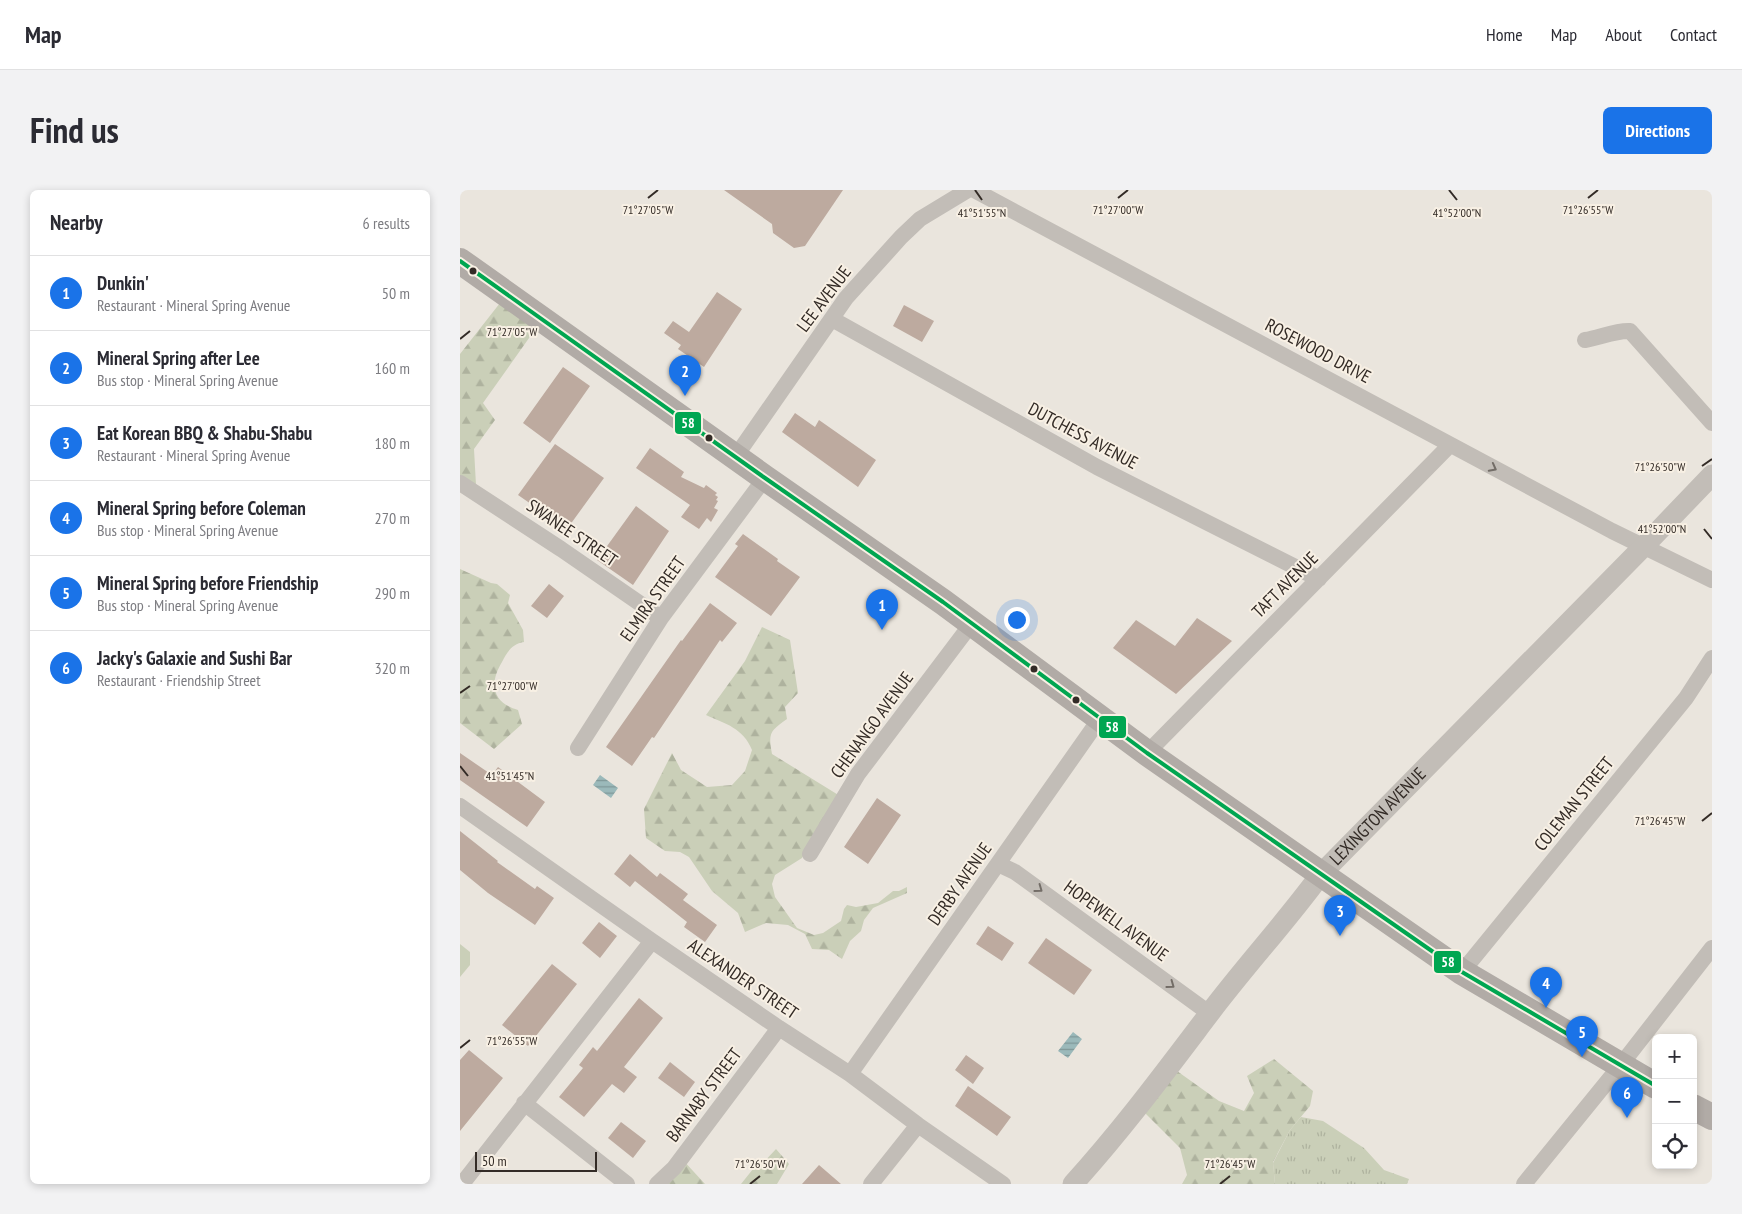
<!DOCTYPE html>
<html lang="en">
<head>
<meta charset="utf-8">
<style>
	body { margin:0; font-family:"PT Sans Narrow",sans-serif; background:#f2f2f3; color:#2b2b33 }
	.controls { position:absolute; right:15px; bottom:15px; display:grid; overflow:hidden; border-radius:8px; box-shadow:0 2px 8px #0003 }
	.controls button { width:45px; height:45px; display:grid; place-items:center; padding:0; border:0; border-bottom:1px solid #e1e1e2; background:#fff; color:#2b2b33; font:25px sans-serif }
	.scale { position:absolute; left:15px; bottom:12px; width:122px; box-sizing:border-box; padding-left:5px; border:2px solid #332b26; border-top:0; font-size:14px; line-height:18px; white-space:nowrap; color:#332b26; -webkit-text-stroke:4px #f8f0e4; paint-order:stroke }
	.you { position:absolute; left:556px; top:429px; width:18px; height:18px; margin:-12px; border:4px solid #fff; border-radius:50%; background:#1a73e8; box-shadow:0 0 0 8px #1a73e833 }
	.badge { display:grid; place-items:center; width:32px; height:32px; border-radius:50%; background:#1a73e8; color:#fff; font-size:16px; font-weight:700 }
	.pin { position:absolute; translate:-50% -41px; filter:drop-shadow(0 1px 2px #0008) }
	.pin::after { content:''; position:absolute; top:26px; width:18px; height:15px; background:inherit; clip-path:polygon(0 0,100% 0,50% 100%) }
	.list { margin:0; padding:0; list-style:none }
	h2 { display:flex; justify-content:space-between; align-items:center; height:65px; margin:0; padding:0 20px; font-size:21px }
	h2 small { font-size:16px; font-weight:400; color:#7c7c81 }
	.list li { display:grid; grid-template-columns:32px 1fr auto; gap:15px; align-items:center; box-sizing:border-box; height:75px; padding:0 20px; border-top:1px solid #e1e1e2 }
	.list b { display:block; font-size:19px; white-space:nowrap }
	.list p { margin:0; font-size:16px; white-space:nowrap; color:#7c7c81 }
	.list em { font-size:16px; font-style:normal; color:#7c7c81 }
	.icon { flex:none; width:28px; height:28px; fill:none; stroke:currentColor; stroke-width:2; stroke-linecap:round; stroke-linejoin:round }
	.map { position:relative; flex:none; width:1252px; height:994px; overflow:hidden; border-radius:8px }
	header { display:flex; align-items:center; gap:30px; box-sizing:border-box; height:70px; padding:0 25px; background:#fff; border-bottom:1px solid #e1e1e2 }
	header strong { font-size:24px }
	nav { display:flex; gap:28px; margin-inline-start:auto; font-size:18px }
	.intro { display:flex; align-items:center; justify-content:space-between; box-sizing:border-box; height:120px; padding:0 30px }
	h1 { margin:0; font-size:35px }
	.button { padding:12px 22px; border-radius:8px; background:#1a73e8; color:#fff; font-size:18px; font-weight:700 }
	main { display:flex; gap:30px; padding:0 30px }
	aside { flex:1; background:#fff; border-radius:8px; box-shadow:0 2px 8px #0003 }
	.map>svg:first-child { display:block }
	.grass { fill:url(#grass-tufts) }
	.forest { fill:url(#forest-firs) }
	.pitch { fill:#cacfb8 }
	.water { fill:url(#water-rules) }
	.building { fill:#bdaa9f }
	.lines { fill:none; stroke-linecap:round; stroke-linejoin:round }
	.minor { stroke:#c2bdb7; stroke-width:16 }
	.tertiary { stroke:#c2bdb7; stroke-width:21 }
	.primary { stroke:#b1aba6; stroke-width:26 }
	.bus-1-casing { stroke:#f8f0e4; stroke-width:8 }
	.bus-1 { stroke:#00a651; stroke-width:4 }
	.oneway { stroke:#736d67 }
	.ticks { fill:none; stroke:#332b26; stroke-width:2 }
	.bus-dot { fill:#332b26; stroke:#f8f0e4; stroke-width:2 }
	.labels { text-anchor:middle; stroke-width:4; stroke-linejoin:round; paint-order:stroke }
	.street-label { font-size:18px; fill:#332b26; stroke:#f8f0e4 }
	.ticks-label { font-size:12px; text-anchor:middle; fill:#332b26; stroke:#f8f0e4; stroke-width:4; stroke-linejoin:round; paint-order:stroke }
	.line-badge { stroke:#f8f0e4; stroke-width:2 }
	.badge-label { font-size:14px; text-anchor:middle; font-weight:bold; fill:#fff }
</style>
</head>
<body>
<header>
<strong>Map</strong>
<nav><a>Home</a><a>Map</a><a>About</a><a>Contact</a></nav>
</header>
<div class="intro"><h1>Find us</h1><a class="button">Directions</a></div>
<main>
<aside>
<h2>Nearby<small>6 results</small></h2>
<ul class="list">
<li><span class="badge">1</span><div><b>Dunkin'</b><p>Restaurant · Mineral Spring Avenue</p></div><em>50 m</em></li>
<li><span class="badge">2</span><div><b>Mineral Spring after Lee</b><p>Bus stop · Mineral Spring Avenue</p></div><em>160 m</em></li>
<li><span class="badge">3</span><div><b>Eat Korean BBQ &amp; Shabu-Shabu</b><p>Restaurant · Mineral Spring Avenue</p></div><em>180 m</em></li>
<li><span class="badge">4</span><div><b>Mineral Spring before Coleman</b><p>Bus stop · Mineral Spring Avenue</p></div><em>270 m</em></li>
<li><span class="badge">5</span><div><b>Mineral Spring before Friendship</b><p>Bus stop · Mineral Spring Avenue</p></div><em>290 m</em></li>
<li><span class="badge">6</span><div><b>Jacky's Galaxie and Sushi Bar</b><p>Restaurant · Friendship Street</p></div><em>320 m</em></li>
</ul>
</aside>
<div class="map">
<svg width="1252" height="994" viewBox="0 0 1252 994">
	<defs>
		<pattern id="grass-tufts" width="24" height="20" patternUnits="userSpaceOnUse" patternTransform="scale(1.25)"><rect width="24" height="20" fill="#cacfb8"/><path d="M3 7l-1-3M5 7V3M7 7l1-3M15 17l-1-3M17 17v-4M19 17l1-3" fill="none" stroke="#aeb29e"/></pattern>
		<pattern id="forest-firs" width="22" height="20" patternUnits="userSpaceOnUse" patternTransform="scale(1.25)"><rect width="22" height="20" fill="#cacfb8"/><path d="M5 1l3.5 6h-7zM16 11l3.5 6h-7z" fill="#aeb29e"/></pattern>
		<pattern id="water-rules" width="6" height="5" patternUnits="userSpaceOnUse" patternTransform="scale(1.25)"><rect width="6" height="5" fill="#9bb9ba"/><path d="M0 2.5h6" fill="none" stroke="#7f9797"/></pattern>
	</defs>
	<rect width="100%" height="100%" fill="#eae5dd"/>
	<path class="grass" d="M 841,927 L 863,931 L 904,958 L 924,980 L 949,989 L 947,994 L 815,994 L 813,973 L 830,940 Z"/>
	<path class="forest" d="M 40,113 L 75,136 L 74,141 L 23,213 L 35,230 L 14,259 L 16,295 L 0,288 L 0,164 Z
		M 0,379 L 31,393 L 37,394 L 50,405 L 48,413 L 63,440 L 64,452 C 52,454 47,462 42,472 C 29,493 32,513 58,520 L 62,534 L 34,559 L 0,533 Z
		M 302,437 L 330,450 L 338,503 L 325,517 L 327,529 C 310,541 308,543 312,564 L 380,606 L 342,668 L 315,685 L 312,694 L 315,707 L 337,738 L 354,745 L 363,743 L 381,731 L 384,719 L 387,715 L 396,717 L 418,713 L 433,701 L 439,701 L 447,697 L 447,703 L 413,718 L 404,730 L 401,741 L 390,751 L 382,769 L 369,760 L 352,759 L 345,744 L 328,735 L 306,733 L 285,742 L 278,723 L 252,701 L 229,667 L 220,662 L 205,661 L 186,648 L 184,619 L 212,563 L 221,580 L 247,597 L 272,595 L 285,581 L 292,560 C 283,538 266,534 246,525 L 285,471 Z
		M 814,869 L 853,901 L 850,916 L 830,940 L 813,972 L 815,994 L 722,994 L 727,985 L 720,958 L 681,919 L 710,876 L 759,911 L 784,921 L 794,903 L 787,886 Z
		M 316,959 L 329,974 L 317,994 L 281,994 L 297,974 L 300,976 Z
		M 222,969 L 245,994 L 195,994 Z"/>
	<path class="pitch" d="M 0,754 L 10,762 L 10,775 L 0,787 Z"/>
	<path class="water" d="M 140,585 L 158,598 L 151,608 L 133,595 Z
		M 613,842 L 622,849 L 608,868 L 598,861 Z"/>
	<path class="building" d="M 264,0 L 383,0 L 345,56 L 334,58 L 313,43 L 312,34 Z
		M 257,102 L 282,119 L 244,177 L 218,159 L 221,155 L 204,143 L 213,131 L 229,142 Z
		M 444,115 L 474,131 L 462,152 L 433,136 Z
		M 103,177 L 130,196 L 90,253 L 63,233 Z
		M 335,223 L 355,237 L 359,230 L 416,270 L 398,297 L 322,242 Z
		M 95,254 L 144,288 L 107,339 L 58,305 Z
		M 190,258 L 224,282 L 221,287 L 244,298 L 246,295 L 257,303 L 255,305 L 258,307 L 256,310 L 258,311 L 254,318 L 258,320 L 251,332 L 247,328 L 239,339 L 221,327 L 230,315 L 176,278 Z
		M 176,316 L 209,341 L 173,395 L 137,370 Z
		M 283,344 L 318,369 L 317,371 L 340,387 L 311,426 L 255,387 L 278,356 L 275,354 Z
		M 89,394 L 104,406 L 87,428 L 71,416 Z
		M 250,413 L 277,433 L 262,452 L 260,450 L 194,548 L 192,547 L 172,576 L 146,557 L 221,450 L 222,451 Z
		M 737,428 L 772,451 L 716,504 L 653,458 L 676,430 L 715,456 Z
		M 0,563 L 32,585 L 38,577 L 85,612 L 67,637 L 0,590 Z
		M 417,608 L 441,625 L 408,674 L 384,657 Z
		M 0,641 L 38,671 L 37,672 L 75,699 L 77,696 L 94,708 L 75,735 L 28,703 L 0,680 Z
		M 170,664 L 197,687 L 200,683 L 228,704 L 223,710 L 257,735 L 245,752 L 224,737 L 227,732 L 175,691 L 170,697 L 154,684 Z
		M 139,732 L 157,746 L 140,768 L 122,753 Z
		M 528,736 L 554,753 L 542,771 L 516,754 Z
		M 586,748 L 632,780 L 614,805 L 568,773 Z
		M 92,774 L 117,794 L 68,856 L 42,835 Z
		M 179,808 L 203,828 L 164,877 L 177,887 L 164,903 L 152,894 L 124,927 L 99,907 L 123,878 L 119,875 L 133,857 L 137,861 Z
		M 9,860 L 43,888 L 0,941 L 0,870 Z
		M 506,865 L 524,878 L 513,894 L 495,880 Z
		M 210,872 L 235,892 L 224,907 L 198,888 Z
		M 508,896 L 551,927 L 537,946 L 495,916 Z
		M 161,932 L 186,951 L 173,968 L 148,948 Z
		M 359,975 L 381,994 L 342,994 Z"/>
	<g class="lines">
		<path class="minor" d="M 514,0 L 1152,341 L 1252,390
			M 372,129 L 637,277 L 859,389
			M 1125,150 C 1139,148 1156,140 1170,141 L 1252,233
			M 276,266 L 386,108 L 441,47 L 460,29 L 508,0
			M 0,293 L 101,359 L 201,428
			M 118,558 L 201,428 L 305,288
			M 687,563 L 990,255
			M 0,616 L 192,751 L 319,838 L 390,884 L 458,935 L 543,994
			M 350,664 L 398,584 L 512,433
			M 538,674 L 555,682 L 749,823
			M 1002,782 L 1226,508 L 1252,468
			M 390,884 L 641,527
			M 64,913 L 167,994
			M 2,994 L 192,751
			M 197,994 L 214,978 L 319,838
			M 411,994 L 458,935
			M 1064,994 L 1160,876 L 1252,758"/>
		<path class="tertiary" id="s1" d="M 613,994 C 662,940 705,882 749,824 C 785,776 826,732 861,684 L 1184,356 L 1252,285"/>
		<path class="primary" d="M 0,71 L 305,288 L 483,412 L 687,563 L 1002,782 L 1196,896
			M 1233,917 L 1252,927"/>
		<g class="bus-1-casing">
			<path id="bus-1" d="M 0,71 L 305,288 L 483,412 L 687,563 L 1002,782 L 1196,896"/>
		</g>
		<use href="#bus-1" class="bus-1"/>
	</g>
	<defs><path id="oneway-chevron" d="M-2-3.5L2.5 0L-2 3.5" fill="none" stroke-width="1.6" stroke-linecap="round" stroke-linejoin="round" transform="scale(1.25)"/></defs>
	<g class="oneway">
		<use href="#oneway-chevron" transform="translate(1033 278) rotate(28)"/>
		<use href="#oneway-chevron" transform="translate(579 699) rotate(36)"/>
		<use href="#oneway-chevron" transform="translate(711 795) rotate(36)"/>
	</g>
	<path class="ticks" d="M 515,0 L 522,10M 989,0 L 997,10M 188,8 L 198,0M 658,8 L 668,0M 1128,8 L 1138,0M 0,149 L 10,141M 1242,276 L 1252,269M 1244,339 L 1252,349M 0,503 L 10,496M 0,576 L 8,586M 1242,631 L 1252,623M 0,858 L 10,850M 290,994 L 300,986M 760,994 L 770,986"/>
	<g class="bus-dot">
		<circle cx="13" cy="81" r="4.5"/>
		<circle cx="249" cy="248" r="4.5"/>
		<circle cx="574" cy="479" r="4.5"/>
		<circle cx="616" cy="510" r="4.5"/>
	</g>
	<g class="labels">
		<g class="street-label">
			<text transform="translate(364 109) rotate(-53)" y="6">LEE AVENUE</text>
			<text transform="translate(858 161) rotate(28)" y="6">ROSEWOOD DRIVE</text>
			<text transform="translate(623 246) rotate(28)" y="6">DUTCHESS AVENUE</text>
			<text transform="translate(112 343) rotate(34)" y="6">SWANEE STREET</text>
			<text transform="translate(825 395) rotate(-45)" y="6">TAFT AVENUE</text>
			<text transform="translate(193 409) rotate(-55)" y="6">ELMIRA STREET</text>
			<text transform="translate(412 535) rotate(-54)" y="6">CHENANGO AVENUE</text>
			<text transform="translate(1114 614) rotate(-51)" y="6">COLEMAN STREET</text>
			<text dy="6" stroke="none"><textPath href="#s1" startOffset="478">LEXINGTON AVENUE</textPath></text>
			<text transform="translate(500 694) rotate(-55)" y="6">DERBY AVENUE</text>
			<text transform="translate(656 731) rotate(36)" y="6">HOPEWELL AVENUE</text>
			<text transform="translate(283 789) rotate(34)" y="6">ALEXANDER STREET</text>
			<text transform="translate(244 905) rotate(-53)" y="6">BARNABY STREET</text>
		</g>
	</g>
	<g class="ticks-label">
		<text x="188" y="24">71°27'05"W</text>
		<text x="658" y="24">71°27'00"W</text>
		<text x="1128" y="24">71°26'55"W</text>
		<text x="522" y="27">41°51'55"N</text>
		<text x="997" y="27">41°52'00"N</text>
		<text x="52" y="146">71°27'05"W</text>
		<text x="1200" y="281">71°26'50"W</text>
		<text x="1202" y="343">41°52'00"N</text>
		<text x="52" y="500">71°27'00"W</text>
		<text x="50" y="590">41°51'45"N</text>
		<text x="1200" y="635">71°26'45"W</text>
		<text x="52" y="855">71°26'55"W</text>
		<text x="300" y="978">71°26'50"W</text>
		<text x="770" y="978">71°26'45"W</text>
	</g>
	<g class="line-badge">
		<rect x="214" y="221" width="28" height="24" rx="5" fill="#00a651"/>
		<rect x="638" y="525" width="29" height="24" rx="5" fill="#00a651"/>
		<rect x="973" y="760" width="29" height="24" rx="5" fill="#00a651"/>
	</g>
	<g class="badge-label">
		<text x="228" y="238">58</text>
		<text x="652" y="542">58</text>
		<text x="988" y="777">58</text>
	</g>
</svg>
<div class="controls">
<button>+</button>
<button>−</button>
<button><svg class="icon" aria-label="locate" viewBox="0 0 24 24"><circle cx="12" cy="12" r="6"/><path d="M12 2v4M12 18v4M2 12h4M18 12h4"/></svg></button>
</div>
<div class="scale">50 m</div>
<div class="you"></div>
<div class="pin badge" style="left:422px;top:440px">1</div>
<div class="pin badge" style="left:225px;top:206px">2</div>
<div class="pin badge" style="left:880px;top:746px">3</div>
<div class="pin badge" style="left:1086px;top:818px">4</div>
<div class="pin badge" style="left:1122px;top:867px">5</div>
<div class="pin badge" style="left:1167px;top:928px">6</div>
</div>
</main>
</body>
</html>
